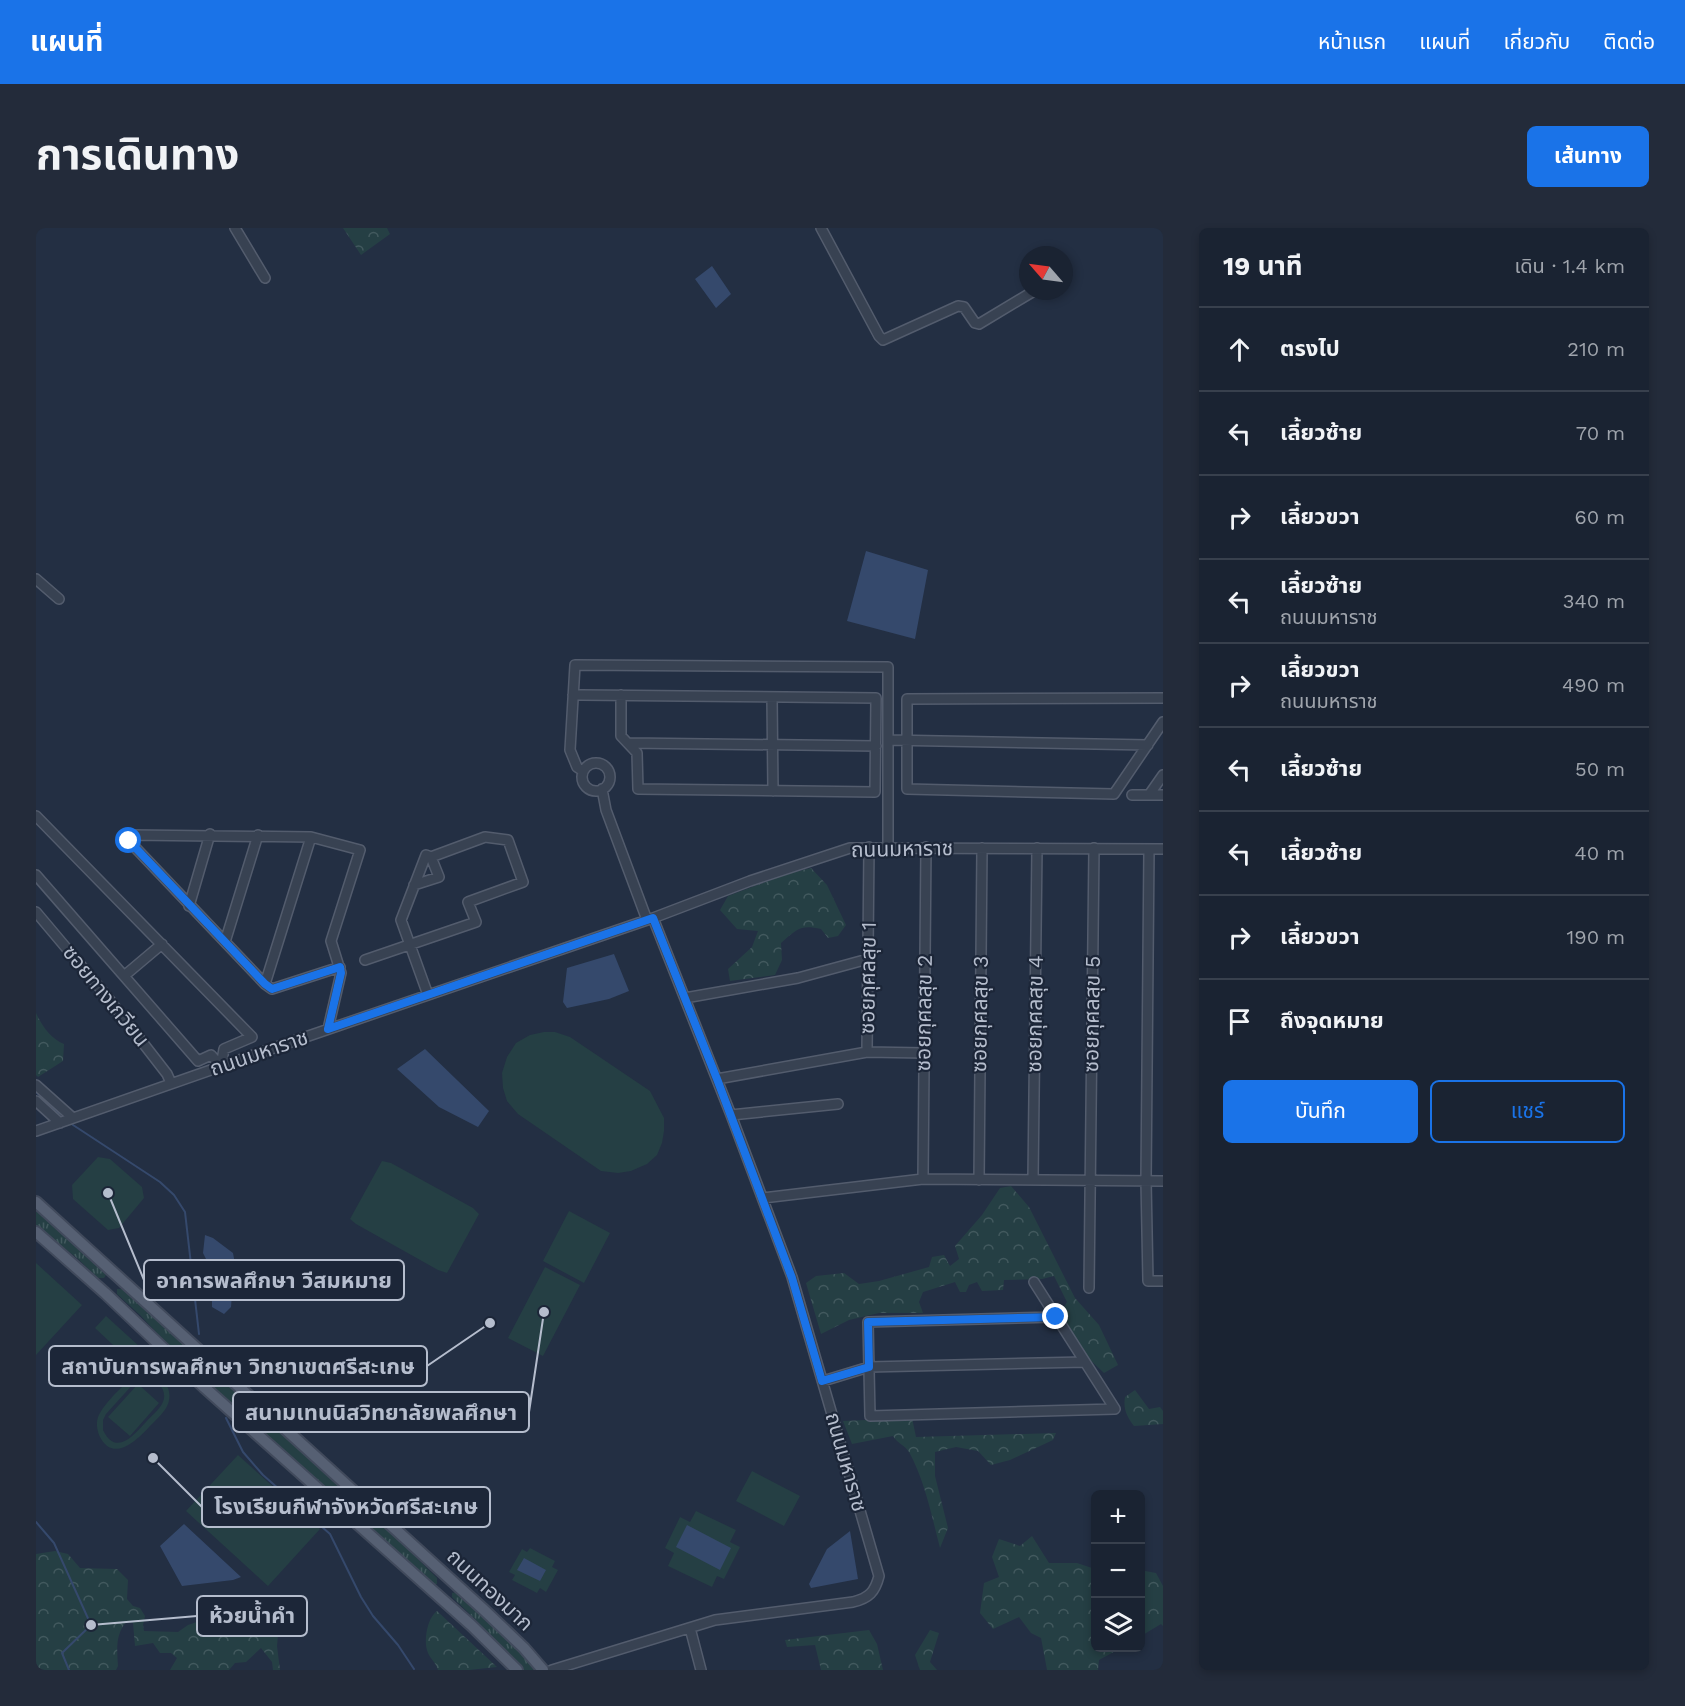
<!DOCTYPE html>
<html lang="th">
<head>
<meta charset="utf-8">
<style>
	body { margin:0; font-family:"Work Sans","Noto Sans Thai",sans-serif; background:#232b3a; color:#f1f3f6 }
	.controls { position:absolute; right:18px; bottom:18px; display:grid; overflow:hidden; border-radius:9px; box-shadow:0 3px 9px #0003 }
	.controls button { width:54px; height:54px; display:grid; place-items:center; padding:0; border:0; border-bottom:2px solid #38404d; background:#1a2332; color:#f1f3f6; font:30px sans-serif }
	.compass { position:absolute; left:983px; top:18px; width:54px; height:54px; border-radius:50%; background:#1a2332; box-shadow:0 3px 9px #0003; rotate:298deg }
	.stop { position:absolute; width:18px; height:18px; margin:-14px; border:4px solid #1a73e8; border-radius:50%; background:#fff }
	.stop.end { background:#1a73e8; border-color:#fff; box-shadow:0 2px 6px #0008 }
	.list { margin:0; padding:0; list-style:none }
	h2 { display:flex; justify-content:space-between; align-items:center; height:78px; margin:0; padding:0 24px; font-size:26px }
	h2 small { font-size:20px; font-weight:400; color:#9fa4ac }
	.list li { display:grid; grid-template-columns:39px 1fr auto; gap:18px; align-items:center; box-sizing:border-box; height:84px; padding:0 24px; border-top:2px solid #38404d }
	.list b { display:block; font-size:22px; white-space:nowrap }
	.list p { margin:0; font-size:20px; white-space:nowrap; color:#9fa4ac }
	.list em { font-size:20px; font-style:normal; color:#9fa4ac }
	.actions { display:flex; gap:12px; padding:18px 24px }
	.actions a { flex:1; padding:14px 0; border:2px solid #1a73e8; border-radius:9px; text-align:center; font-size:21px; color:#1a73e8 }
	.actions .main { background:#1a73e8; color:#fff }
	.icon { flex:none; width:33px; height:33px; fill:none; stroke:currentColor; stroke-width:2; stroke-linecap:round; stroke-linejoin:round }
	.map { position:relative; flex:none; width:1127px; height:1442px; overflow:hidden; border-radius:9px }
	header { display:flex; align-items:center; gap:36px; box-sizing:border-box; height:84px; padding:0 30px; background:#1a73e8; color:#fff }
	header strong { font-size:28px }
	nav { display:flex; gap:33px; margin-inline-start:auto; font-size:21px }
	.intro { display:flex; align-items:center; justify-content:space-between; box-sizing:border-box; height:144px; padding:0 36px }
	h1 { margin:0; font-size:42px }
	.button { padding:15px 27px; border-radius:9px; background:#1a73e8; color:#fff; font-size:21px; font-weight:700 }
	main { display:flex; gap:36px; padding:0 36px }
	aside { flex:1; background:#1a2332; border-radius:9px; box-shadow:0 3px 9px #0003 }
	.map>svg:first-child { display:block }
	.grass { fill:url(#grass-tufts) }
	.forest { fill:url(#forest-crowns) }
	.pitch { fill:#253f44; fill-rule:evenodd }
	.water { fill:#35496c }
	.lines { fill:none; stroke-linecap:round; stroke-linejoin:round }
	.stream { stroke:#35496c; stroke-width:2 }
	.minor-casing { stroke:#535c6d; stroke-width:12 }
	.major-casing { stroke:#414a5c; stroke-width:14 }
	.minor { stroke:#384252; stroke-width:9 }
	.major { stroke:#566073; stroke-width:10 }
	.route { stroke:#1a73e8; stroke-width:8 }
	.labels { text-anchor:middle; stroke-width:4.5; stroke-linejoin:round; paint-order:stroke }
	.street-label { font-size:21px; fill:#b5bdcd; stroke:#1c2638 }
	.leader { fill:none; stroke:#b5bdcd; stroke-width:2 }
	.callout-dot { fill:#b5bdcd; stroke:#1c2638; stroke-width:2 }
	.callout { fill:#1c2638; stroke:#b5bdcd; stroke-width:2 }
	.callout-label { font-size:22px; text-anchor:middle; font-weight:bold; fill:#b5bdcd }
</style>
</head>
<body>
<header>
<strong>แผนที่</strong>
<nav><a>หน้าแรก</a><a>แผนที่</a><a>เกี่ยวกับ</a><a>ติดต่อ</a></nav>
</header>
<div class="intro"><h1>การเดินทาง</h1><a class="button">เส้นทาง</a></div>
<main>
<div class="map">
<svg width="1127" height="1442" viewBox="0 0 1127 1442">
	<defs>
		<pattern id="grass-tufts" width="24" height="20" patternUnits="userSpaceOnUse" patternTransform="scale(1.5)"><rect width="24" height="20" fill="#253f44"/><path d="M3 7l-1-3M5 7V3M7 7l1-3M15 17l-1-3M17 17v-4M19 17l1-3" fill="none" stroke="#42595e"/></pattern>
		<pattern id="forest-crowns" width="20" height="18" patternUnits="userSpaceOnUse" patternTransform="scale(1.5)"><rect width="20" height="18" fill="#253f44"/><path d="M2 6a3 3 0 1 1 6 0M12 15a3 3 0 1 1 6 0" fill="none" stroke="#42595e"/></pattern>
	</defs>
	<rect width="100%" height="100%" fill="#232f43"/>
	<path class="grass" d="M 0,983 L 67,1044 L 70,1047 L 68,1050 L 62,1050 L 41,1030 L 0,998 Z
		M 81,1061 L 86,1061 L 345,1295 L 401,1350 L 401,1356 L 394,1356 L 137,1122 L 104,1087 L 81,1066 Z
		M 420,1364 L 478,1416 L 501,1442 L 487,1442 L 438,1390 L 416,1369 L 416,1365 Z"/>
	<path class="forest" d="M 307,0 L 351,0 L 354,6 L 325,27 Z
		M 775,640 L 791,657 L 810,697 L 802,708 L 792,710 L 785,701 C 764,696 760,702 745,715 L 746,732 L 739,747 L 694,753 L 692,741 L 716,719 L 722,703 L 701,701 L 684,682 L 692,668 L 751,646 Z
		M 0,785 C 6,798 15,811 28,816 L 27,833 L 2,849 L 0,847 Z
		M 975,958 L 993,979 L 1039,1070 L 1063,1097 L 1082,1137 L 1068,1145 L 1051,1129 L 1024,1086 L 1031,1074 L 1018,1048 L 1006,1051 L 968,1052 L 967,1062 L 946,1063 L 941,1054 L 933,1057 L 930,1064 L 924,1064 L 919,1054 L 887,1064 L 883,1074 L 887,1085 L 843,1085 L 813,1092 L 785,1106 L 770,1055 L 780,1048 L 808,1045 L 823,1056 L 843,1053 L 893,1039 L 896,1029 L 908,1027 L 914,1038 L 923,1031 L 919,1018 L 946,987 L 964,960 Z
		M 1099,1162 L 1113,1181 L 1124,1179 L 1127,1183 L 1127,1196 L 1098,1198 C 1091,1189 1087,1181 1089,1169 Z
		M 876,1190 L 880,1209 L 1020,1205 L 1017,1212 L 974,1232 L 955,1237 L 942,1223 L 920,1219 L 899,1224 L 899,1248 L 912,1300 L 904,1320 C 896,1289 889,1253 873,1224 C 869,1217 862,1216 857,1208 L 816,1216 L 807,1193 Z
		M 996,1308 L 1013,1335 L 1041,1335 L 1059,1341 L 1060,1420 L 1085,1420 L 1063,1432 L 1062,1442 L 1011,1442 L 1005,1410 L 995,1405 L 983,1389 L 957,1401 L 944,1385 L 948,1355 L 963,1349 L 956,1329 L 963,1311 L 984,1318 Z
		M 19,1323 L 32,1326 L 44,1340 L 81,1341 L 92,1352 L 91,1371 L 97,1378 L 104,1380 L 109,1388 L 107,1397 L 108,1403 L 142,1404 L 152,1397 L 164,1393 L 228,1379 L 231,1377 L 237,1377 L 237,1396 L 242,1407 L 241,1418 L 244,1442 L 237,1442 L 236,1434 L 225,1420 L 210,1434 L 199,1435 L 193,1442 L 134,1442 L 141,1430 L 135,1425 L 124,1425 L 117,1415 L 99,1418 L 97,1395 L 91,1393 C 79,1406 81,1422 82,1438 L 80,1442 L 0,1442 L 0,1326 Z
		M 1104,1342 L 1120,1345 L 1127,1358 L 1127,1398 L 1125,1396 L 1105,1408 Z
		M 401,1383 L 461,1439 L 433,1442 L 402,1442 C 399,1433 395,1432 392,1425 C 387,1414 391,1390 401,1383 Z
		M 833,1402 L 841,1416 L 847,1442 L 785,1442 L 779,1417 L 751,1419 L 749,1412 Z
		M 894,1402 L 903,1405 L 894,1434 L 901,1442 L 884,1442 L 879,1427 Z"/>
	<path class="pitch" d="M 508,804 L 519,804 L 534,809 L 614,863 L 628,890 L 628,903 L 626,915 L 621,927 L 611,936 L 595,943 L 582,945 L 565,943 L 482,886 L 471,873 L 467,860 L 466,845 L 471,829 L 480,815 L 494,807 Z
		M 62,929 L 74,931 L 106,959 L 108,970 L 83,1000 L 72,1002 L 37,971 L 36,957 Z
		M 346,933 L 355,935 L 437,980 L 443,986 L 411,1045 L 402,1042 L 320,996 L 314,991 Z
		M 533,983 L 574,1005 L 548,1055 L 507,1033 Z
		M 0,1035 L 46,1077 L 0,1127 Z
		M 509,1039 L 544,1057 L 507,1128 L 472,1110 Z
		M 70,1088 L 104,1119 L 92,1131 L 59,1100 Z
		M 108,1145 C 125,1145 138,1159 132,1176 C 129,1184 121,1191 115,1197 C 102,1211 77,1237 63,1207 C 61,1201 60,1195 62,1189 C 67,1176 95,1147 108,1145 ZM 109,1150 C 122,1151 133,1163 126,1176 C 122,1183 115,1188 110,1194 C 98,1207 80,1229 67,1202 L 67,1192 L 70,1186 L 99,1154 Z
		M 102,1156 L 123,1175 L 94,1208 L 72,1189 Z
		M 202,1227 L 284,1301 L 232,1358 L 150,1283 Z
		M 716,1243 L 764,1268 L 748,1298 L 700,1273 Z
		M 660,1283 L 700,1302 L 694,1314 L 704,1319 L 688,1351 L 681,1348 L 676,1359 L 632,1338 L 638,1325 L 629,1320 L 644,1289 L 654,1294 Z
		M 494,1320 L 519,1333 L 516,1339 L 522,1342 L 510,1364 L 504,1360 L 501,1365 L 476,1352 L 479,1347 L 473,1344 L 486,1321 L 491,1324 Z"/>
	<path class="water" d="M 676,38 L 695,66 L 680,80 L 659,51 Z
		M 830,323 L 892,342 L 879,411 L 811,393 Z
		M 578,726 L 593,763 L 573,771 L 531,780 L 527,774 L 531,740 Z
		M 389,821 L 453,883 L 442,899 L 403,879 L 361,841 Z
		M 169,1007 L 177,1010 L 197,1025 L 201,1047 L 196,1066 L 195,1079 L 188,1086 L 176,1079 L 176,1043 L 167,1025 Z
		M 148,1296 L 205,1349 L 197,1352 L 146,1358 L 124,1318 Z
		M 651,1297 L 695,1320 L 684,1342 L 640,1319 Z
		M 814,1303 L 822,1351 L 775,1360 L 773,1356 L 791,1321 Z
		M 488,1330 L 510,1342 L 504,1353 L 481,1342 Z"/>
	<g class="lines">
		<path class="stream" d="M 0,864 L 23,885
			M 34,895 L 124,954 L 138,967 L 149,984 L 163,1106
			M 190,1190 L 207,1224 L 227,1247 L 294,1306 L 325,1369 L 337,1388 L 362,1417 L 378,1441
			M 0,1294 L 18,1315 L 55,1397 L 26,1425 L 33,1442"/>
		<g class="minor-casing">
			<path id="minor" d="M 199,0 L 229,50
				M 785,0 L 843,108 L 847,112 L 922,78 L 928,79 L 939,95 L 943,96 L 998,63
				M 0,351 L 23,371
				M 537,467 L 545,467 L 840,470 L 839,564 L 602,561 L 601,525 L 585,508 L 585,467
				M 736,469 L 737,563
				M 1127,470 L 871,471 L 871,561 L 1078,566 L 1127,494
				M 852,512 L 1112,517
				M 593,515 L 840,518
				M546 549a14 14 0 1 1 28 0a14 14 0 1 1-28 0Z
				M 547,543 L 541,539 L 534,522 L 539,437 L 852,439 L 852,619
				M 566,561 L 570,582 L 611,692
				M 1096,567 L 1127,567
				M 1113,567 L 1127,547
				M 0,588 L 216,809 L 188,821 L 185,838
				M 833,619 L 831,824 L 888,825
				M 1113,621 L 1110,953 L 1112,1053 L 1127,1053
				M 0,647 L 162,833 L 175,827 L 185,838
				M 378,657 L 403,649 L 395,629 L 390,627 L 365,692 L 392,767
				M 153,678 L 174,606
				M 0,684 L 69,766 L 131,846 L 135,855
				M 189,714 L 222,607
				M 329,732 L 440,694 L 432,674 L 487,654 L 472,612 L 449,609 L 395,629
				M 88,748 L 126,716
				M 229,756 L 275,609
				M 649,770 L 762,750 L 832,731
				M 292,801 L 305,745 L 295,713 L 324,622 L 275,609 L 95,607 L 92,609 L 93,613 L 229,756 L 236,761 L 304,739
				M 681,851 L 831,824
				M 0,857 L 37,890
				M 0,873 L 24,895
				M 695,887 L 802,876
				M 0,903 L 252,815 L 617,690 L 714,653 L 814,620 L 1127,621
				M 887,951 L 890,619
				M 943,952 L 946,620
				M 997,952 L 1001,620
				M 727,970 L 887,951 L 1127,953
				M 998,1054 C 1025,1096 1052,1139 1079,1181 L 834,1188 L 832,1094 L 1020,1089
				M 1053,1060 L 1058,620
				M 787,1153 L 833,1139 L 1049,1134
				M 654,1400 L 665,1442
				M 516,1442 L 679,1392 L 817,1374 C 833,1370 839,1364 843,1348 L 756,1049 L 695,887 L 617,690"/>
		</g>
		<g class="major-casing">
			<path id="major" d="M 0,974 L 447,1381 L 488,1420 L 507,1442
				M 0,1004 L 69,1065 L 168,1159 L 435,1397 L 481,1442"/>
		</g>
		<use href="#minor" class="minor"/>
		<use href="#major" class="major"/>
	</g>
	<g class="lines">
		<path class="route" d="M 93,613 L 229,756 L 236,761 L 304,739 L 305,745 L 292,801 L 617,690 L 681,851 L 756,1050 L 786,1153 L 833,1139 L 832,1094 L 1020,1089"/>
	</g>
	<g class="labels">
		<g class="street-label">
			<text transform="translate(866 621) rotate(-1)" y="7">ถนนมหาราช</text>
			<text transform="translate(832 750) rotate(-89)" y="7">ซอยกุศลสุข 1</text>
			<text transform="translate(70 768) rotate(51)" y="7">ซอยทางเกวียน</text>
			<text transform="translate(888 785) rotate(-89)" y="7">ซอยกุศลสุข 2</text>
			<text transform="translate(944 786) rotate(-89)" y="7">ซอยกุศลสุข 3</text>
			<text transform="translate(999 786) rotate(-89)" y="7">ซอยกุศลสุข 4</text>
			<text transform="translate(1056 786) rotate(-89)" y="7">ซอยกุศลสุข 5</text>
			<text transform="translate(223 825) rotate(-19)" y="7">ถนนมหาราช</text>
			<text transform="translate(810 1234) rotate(74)" y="7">ถนนมหาราช</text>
			<text transform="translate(454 1362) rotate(43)" y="7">ถนนทองมาก</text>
		</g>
	</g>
	<path class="leader" d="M72 965L108 1052M454 1095L391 1138M508 1084L493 1184M117 1230L166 1279M55 1397L161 1388"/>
	<g class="callout-dot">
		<circle cx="72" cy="965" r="6"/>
		<circle cx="454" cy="1095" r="6"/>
		<circle cx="508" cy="1084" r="6"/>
		<circle cx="117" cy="1230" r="6"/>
		<circle cx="55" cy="1397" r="6"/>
	</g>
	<g class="callout">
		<rect x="108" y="1032" width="260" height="40" rx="6"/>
		<rect x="13" y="1118" width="378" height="40" rx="6"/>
		<rect x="197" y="1164" width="296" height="40" rx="6"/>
		<rect x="166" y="1259" width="288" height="40" rx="6"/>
		<rect x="161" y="1368" width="110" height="40" rx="6"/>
	</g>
	<g class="callout-label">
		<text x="238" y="1060">อาคารพลศึกษา วีสมหมาย</text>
		<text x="202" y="1146">สถาบันการพลศึกษา วิทยาเขตศรีสะเกษ</text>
		<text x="345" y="1192">สนามเทนนิสวิทยาลัยพลศึกษา</text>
		<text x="310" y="1286">โรงเรียนกีฬาจังหวัดศรีสะเกษ</text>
		<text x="216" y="1395">ห้วยน้ำคำ</text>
	</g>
</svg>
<div class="controls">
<button>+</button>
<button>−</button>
<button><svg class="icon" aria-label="layers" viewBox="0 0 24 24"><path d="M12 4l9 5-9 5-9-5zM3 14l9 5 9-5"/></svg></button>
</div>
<svg class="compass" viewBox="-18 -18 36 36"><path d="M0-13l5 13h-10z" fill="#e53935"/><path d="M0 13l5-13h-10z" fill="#9fa4ac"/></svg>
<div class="stop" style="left:93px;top:613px"></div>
<div class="stop end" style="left:1020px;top:1089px"></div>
</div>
<aside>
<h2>19 นาที<small>เดิน · 1.4 km</small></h2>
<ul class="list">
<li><svg class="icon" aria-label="ahead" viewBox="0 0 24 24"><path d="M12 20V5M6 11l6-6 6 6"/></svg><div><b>ตรงไป</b></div><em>210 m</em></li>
<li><svg class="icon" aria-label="left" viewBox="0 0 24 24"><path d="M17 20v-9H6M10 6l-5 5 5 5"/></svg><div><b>เลี้ยวซ้าย</b></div><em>70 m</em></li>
<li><svg class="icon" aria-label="right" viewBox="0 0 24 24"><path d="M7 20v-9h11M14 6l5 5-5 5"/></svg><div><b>เลี้ยวขวา</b></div><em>60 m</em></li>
<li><svg class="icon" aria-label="left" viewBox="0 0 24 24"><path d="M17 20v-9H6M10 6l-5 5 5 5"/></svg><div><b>เลี้ยวซ้าย</b><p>ถนนมหาราช</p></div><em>340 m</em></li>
<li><svg class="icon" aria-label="right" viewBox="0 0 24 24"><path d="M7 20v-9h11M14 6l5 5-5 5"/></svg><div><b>เลี้ยวขวา</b><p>ถนนมหาราช</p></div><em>490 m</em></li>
<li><svg class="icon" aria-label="left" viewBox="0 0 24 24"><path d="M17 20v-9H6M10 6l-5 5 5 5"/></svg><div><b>เลี้ยวซ้าย</b></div><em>50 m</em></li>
<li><svg class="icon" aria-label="left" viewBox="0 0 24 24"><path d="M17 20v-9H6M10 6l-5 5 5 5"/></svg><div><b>เลี้ยวซ้าย</b></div><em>40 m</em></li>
<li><svg class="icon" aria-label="right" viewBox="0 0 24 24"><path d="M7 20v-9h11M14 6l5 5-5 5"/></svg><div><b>เลี้ยวขวา</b></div><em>190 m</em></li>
<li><svg class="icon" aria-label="arrive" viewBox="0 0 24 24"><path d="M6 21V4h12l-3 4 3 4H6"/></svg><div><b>ถึงจุดหมาย</b></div></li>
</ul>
<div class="actions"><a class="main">บันทึก</a><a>แชร์</a></div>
</aside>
</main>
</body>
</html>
